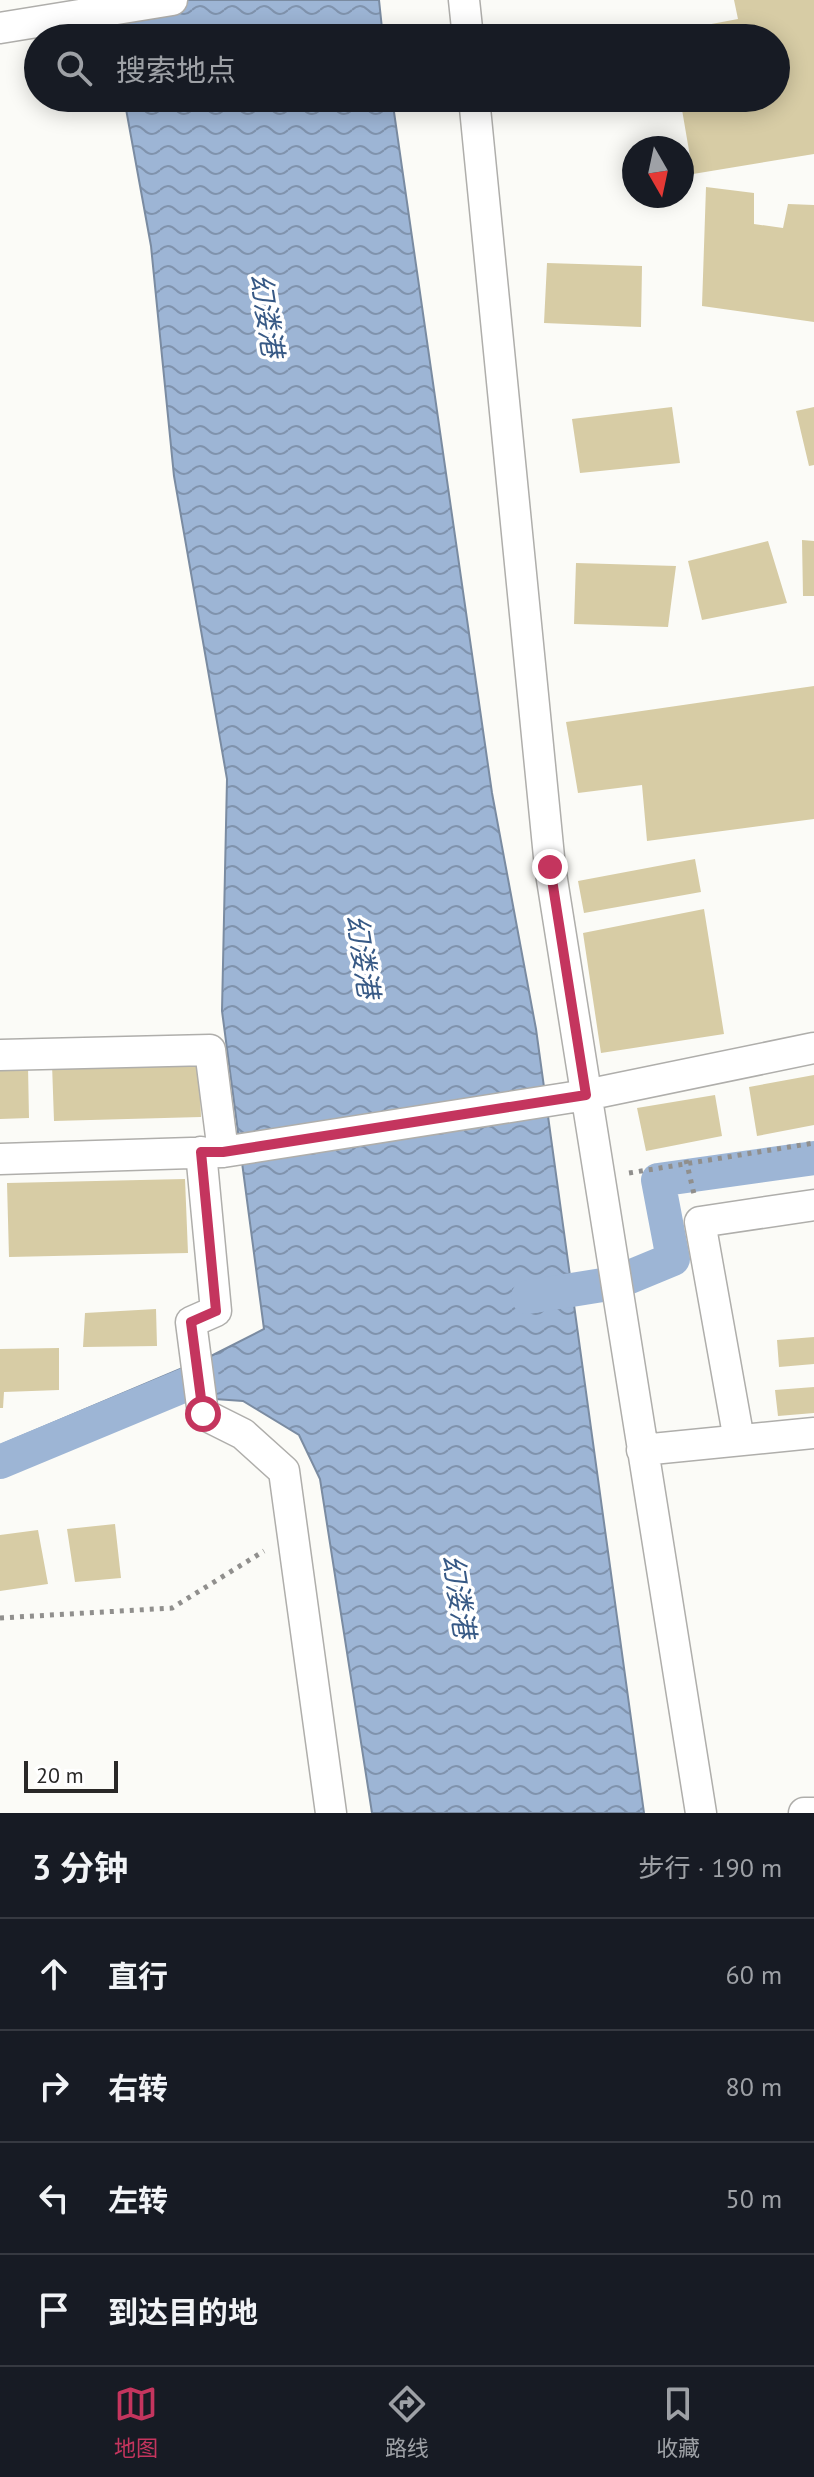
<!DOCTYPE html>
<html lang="zh">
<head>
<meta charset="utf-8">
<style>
	body { margin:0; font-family:"PT Sans","Noto Sans SC",sans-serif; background:#20242c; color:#f1f3f6 }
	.compass { position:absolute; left:622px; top:136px; width:72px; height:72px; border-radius:50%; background:#171b24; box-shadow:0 4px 20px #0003; rotate:171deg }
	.scale { position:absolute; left:24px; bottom:20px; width:94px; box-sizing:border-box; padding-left:8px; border:4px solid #292827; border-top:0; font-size:22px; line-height:28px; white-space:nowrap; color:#292827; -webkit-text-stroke:6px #fff; paint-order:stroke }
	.stop { position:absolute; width:24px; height:24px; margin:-18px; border:6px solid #c4355e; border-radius:50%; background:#fff }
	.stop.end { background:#c4355e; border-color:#fff; box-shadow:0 2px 8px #0008 }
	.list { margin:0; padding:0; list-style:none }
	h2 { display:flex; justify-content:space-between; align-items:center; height:104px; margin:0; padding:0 32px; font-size:34px }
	h2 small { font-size:26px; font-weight:400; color:#9ea1a6 }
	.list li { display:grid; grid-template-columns:52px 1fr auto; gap:24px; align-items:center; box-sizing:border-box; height:112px; padding:0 32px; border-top:2px solid #363941 }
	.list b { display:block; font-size:30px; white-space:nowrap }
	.list em { font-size:26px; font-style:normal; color:#9ea1a6 }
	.icon { flex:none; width:44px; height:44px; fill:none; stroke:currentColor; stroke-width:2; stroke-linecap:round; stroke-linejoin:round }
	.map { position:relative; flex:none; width:814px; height:1813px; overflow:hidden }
	.search { position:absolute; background:#171b24; box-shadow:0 4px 20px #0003; left:24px; right:24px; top:24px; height:88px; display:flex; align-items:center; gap:20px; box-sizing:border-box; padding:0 28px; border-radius:44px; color:#9ea1a6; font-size:30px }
	.sheet { height:552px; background:#171b24 }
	nav { display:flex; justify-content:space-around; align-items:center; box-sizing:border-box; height:112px; border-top:2px solid #363941; background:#171b24; font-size:22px; color:#9ea1a6 }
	nav a { display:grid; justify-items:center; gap:4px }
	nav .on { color:#c4355e }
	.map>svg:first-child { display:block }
	.water { fill:url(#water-waves); stroke:#7a8ba1; stroke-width:2 }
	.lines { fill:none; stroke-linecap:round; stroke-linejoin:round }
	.canal { stroke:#9db5d5; stroke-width:34 }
	.building { fill:#d7cca5 }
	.minor-casing { stroke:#afaeab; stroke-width:33 }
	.path { stroke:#908f8d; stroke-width:5; stroke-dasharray:4 6; stroke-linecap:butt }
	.minor { stroke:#fff; stroke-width:30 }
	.route { stroke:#c4355e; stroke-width:10 }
	.labels { text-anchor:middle; stroke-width:7; stroke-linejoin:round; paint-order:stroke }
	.water-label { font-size:28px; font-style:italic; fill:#375985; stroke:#fff }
</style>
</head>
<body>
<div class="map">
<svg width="814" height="1813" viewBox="0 0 814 1813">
	<defs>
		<pattern id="water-waves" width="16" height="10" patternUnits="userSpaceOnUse" patternTransform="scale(2)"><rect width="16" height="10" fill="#9db5d5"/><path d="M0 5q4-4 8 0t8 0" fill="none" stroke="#8093ad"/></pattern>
	</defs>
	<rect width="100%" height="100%" fill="#fbfbf7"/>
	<path class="water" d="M 105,0 L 379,0 L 383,38 L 112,38 Z
		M 124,98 L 392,98 L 492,793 L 536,1029 L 644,1813 L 372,1813 L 320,1479 L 299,1435 L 243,1401 L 143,1394 L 0,1475 L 0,1445 L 211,1356 L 264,1329 L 222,1011 L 227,779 L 174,476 L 151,246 Z"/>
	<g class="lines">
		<path class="canal" d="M 528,1297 L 615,1283 L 673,1259 L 658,1180 L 814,1158
			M 0,1462 L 202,1378"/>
	</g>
	<path class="building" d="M 734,0 L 814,0 L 814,154 L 693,174 L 680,98 L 776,98 L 776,38 L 670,38 L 669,32 L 738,19 Z
		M 706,187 L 754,193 L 754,224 L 783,228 L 788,204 L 814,205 L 814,322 L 702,306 Z
		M 547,263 L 642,266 L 641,327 L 544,323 Z
		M 672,407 L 680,463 L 580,473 L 572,419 Z
		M 814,407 L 814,465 L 809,466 L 796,411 Z
		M 802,540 L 814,541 L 814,596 L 803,596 Z
		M 768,541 L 787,603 L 702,620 L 688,561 Z
		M 576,563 L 676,566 L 668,627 L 574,624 Z
		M 814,686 L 814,819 L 647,841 L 642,785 L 578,793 L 566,722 Z
		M 695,859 L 701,892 L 584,913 L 578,881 Z
		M 704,909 L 724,1034 L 601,1053 L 583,933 Z
		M 199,1061 L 201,1117 L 54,1121 L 52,1064 Z
		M 28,1066 L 29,1118 L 0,1119 L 0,1067 Z
		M 814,1075 L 814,1125 L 757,1136 L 749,1087 Z
		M 715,1095 L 722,1136 L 646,1151 L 637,1108 Z
		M 185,1179 L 188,1253 L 9,1257 L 7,1183 Z
		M 156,1309 L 157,1346 L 83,1347 L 85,1313 Z
		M 814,1337 L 814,1364 L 779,1367 L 777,1340 Z
		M 59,1348 L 59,1390 L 4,1392 L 3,1408 L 0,1408 L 0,1349 Z
		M 814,1387 L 814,1413 L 778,1416 L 775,1390 Z
		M 115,1524 L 121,1578 L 75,1582 L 67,1529 Z
		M 38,1530 L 48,1584 L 0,1591 L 0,1535 Z"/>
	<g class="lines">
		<g class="minor-casing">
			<path id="minor" d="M 464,0 L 468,38
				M 0,28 L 172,0
				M 474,98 L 550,867 L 701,1813
				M 0,1055 L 210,1050 L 223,1152
				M 201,1152 L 216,1311 L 191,1322 L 203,1414 L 243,1434 L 284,1471 L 331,1813
				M 0,1159 L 223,1152 L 586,1095 L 814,1048
				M 739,1440 L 700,1222 L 814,1205
				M 642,1450 L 814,1433
				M 804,1813 L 814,1813"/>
		</g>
		<path class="path" d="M 686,1160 L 694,1194
			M 629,1173 L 814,1143
			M 0,1618 L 172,1608 L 264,1551"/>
		<use href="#minor" class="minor"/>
	</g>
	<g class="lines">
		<path class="route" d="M 203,1414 L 191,1322 L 216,1311 L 201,1152 L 223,1152 L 586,1095 L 550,867"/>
	</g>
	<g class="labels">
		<g class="water-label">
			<text transform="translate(267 315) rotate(81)" y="10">幻溇港</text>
			<text transform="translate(363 956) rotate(81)" y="10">幻溇港</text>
			<text transform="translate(459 1596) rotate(81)" y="10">幻溇港</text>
		</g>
	</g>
</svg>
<svg class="compass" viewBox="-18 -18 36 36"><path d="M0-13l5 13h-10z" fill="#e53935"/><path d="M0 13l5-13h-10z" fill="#9ea1a6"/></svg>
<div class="scale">20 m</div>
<div class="stop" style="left:203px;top:1414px"></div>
<div class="stop end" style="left:550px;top:867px"></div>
<div class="search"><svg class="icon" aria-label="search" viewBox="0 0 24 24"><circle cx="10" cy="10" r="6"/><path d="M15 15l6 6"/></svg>搜索地点</div>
</div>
<section class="sheet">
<h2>3 分钟<small>步行 · 190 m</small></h2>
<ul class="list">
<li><svg class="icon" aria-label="ahead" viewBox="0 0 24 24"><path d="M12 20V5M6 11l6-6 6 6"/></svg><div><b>直行</b></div><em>60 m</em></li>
<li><svg class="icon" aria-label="right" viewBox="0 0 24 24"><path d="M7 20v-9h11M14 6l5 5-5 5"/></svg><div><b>右转</b></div><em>80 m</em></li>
<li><svg class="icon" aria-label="left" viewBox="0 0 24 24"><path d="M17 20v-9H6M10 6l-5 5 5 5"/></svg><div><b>左转</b></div><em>50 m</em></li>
<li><svg class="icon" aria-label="arrive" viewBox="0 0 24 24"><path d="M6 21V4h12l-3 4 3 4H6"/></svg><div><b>到达目的地</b></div></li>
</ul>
</section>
<nav>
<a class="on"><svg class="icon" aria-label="map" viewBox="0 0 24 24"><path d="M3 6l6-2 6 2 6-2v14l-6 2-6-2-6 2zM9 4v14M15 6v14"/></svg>地图</a>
<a><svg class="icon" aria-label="directions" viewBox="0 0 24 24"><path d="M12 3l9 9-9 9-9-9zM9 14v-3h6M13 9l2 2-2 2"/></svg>路线</a>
<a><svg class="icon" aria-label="saved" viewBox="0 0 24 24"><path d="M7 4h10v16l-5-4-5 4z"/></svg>收藏</a>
</nav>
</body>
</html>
